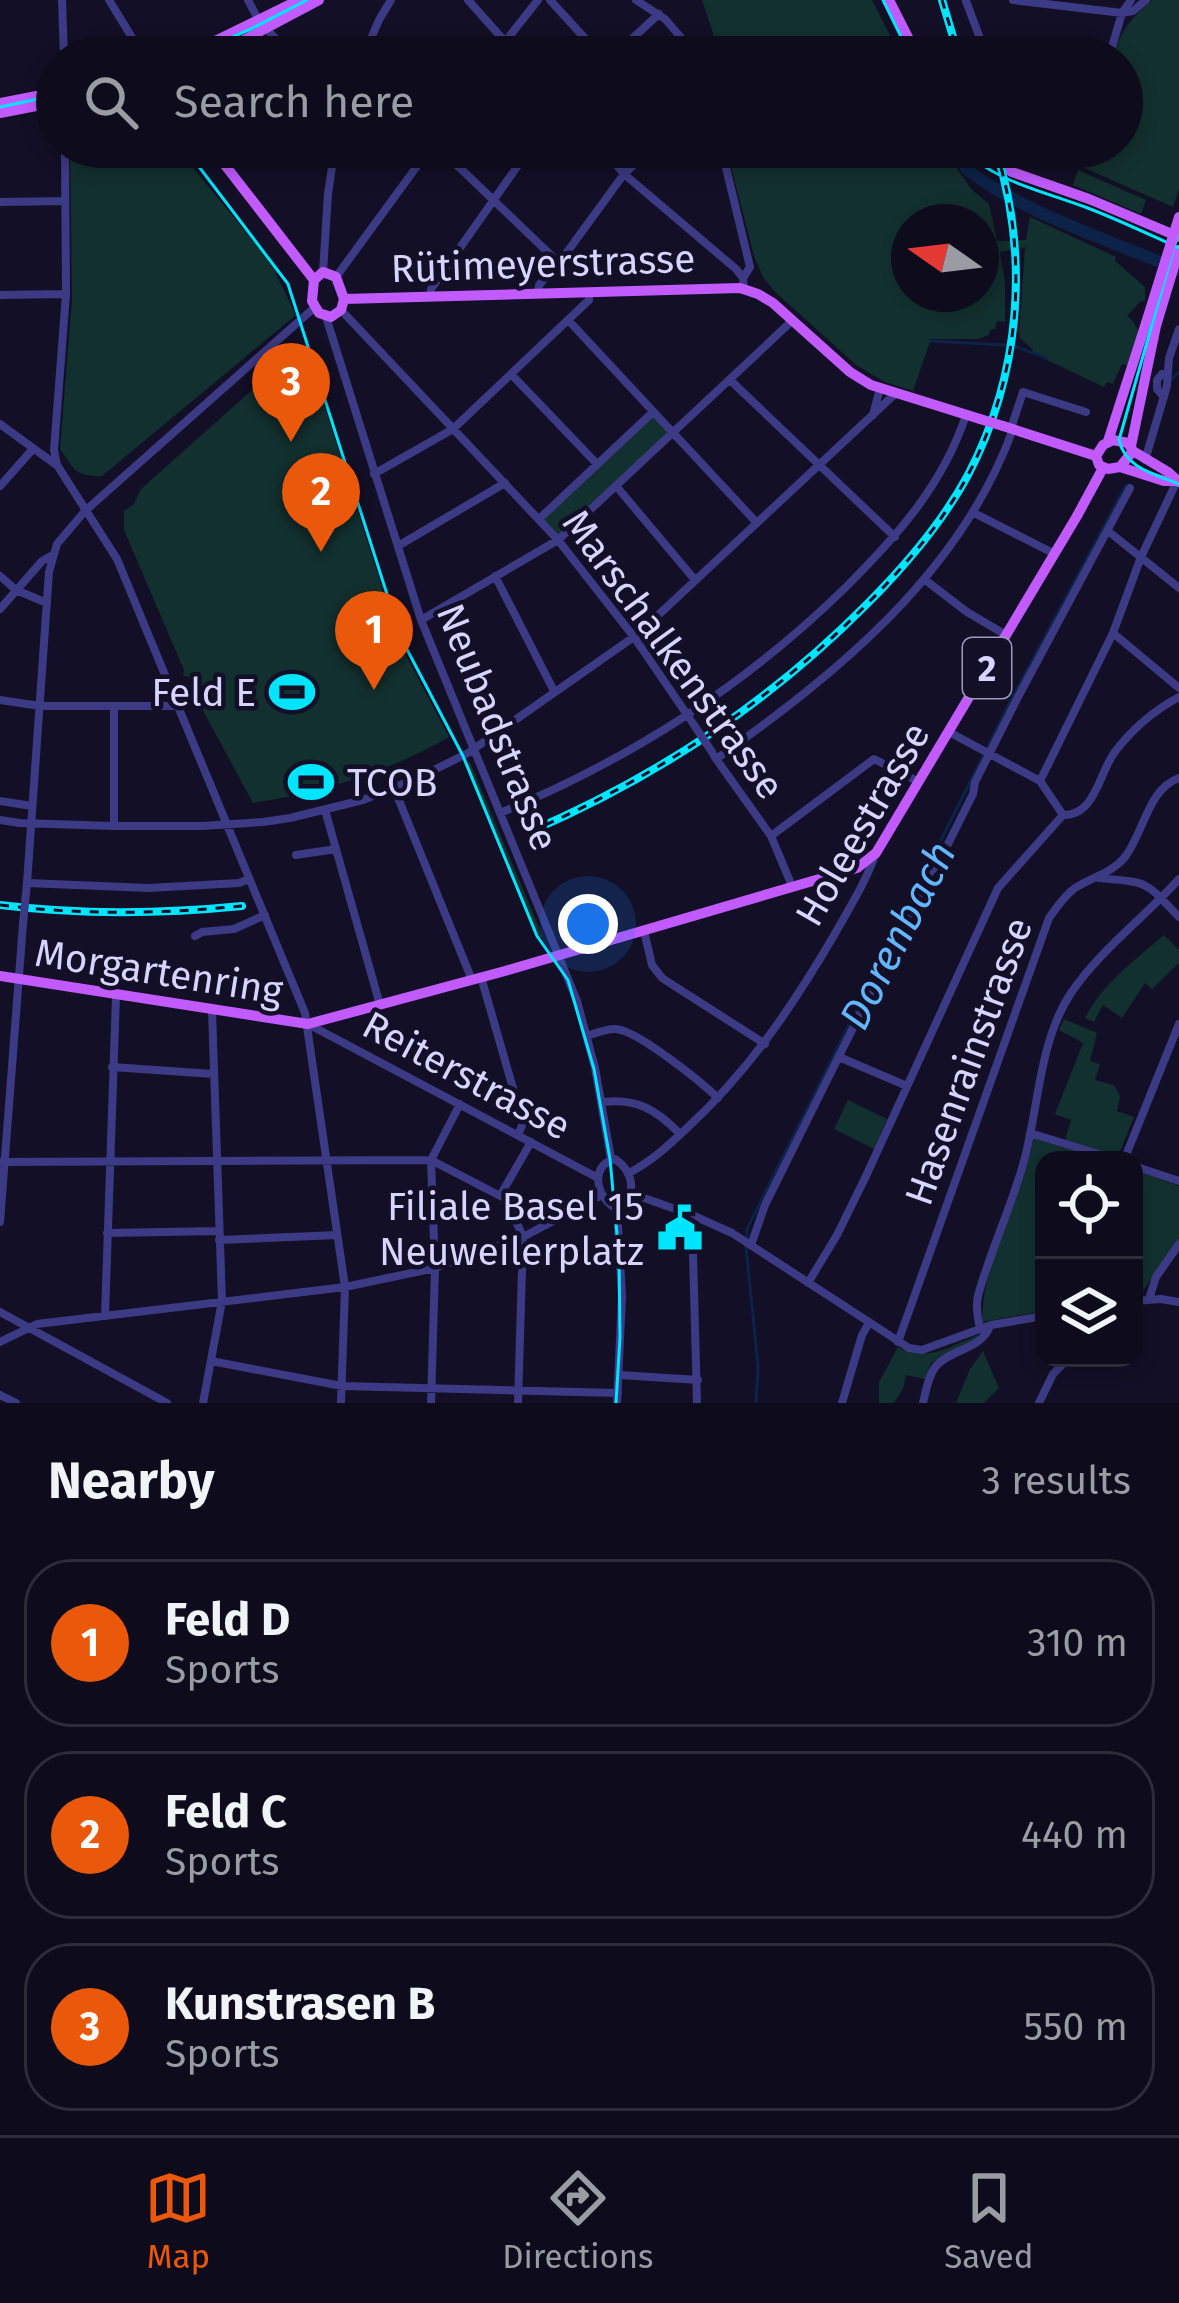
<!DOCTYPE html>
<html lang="en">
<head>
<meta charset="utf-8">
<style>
	body { margin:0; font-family:"Fira Sans",sans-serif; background:#171425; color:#f1f3f6 }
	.controls { position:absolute; right:36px; bottom:36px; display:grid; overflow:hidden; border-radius:24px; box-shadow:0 6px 18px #0003 }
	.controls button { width:108px; height:108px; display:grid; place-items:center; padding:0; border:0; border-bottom:3px solid #2e2b3b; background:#0e0b1c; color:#f1f3f6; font:60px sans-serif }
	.compass { position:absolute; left:891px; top:204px; width:108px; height:108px; border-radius:50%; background:#0e0b1c; box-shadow:0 6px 18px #0003; rotate:284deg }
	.you { position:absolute; left:588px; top:924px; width:42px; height:42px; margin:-30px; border:9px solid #fff; border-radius:50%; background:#1a73e8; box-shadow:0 0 0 18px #1a73e833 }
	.badge { display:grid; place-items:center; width:78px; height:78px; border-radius:50%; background:#ea580c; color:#fff; font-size:39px; font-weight:700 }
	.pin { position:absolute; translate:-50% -99px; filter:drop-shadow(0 3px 6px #0008) }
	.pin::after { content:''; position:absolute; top:63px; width:42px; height:36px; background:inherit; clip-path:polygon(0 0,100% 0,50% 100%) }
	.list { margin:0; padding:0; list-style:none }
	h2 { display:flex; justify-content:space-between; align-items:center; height:156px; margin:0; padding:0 48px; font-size:51px }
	h2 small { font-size:39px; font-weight:400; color:#9b9ba3 }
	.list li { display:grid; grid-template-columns:78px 1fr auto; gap:36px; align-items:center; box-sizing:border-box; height:168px; margin:0 24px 24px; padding:0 24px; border:3px solid #2e2b3b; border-radius:48px }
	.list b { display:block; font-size:45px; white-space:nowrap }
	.list p { margin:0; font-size:39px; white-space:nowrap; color:#9b9ba3 }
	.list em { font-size:39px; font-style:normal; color:#9b9ba3 }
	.icon { flex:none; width:66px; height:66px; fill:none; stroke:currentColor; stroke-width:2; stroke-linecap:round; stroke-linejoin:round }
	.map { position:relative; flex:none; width:1179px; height:1403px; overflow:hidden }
	.search { position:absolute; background:#0e0b1c; box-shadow:0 6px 18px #0003; left:36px; right:36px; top:36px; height:132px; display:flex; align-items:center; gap:30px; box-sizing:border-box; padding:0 42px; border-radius:66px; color:#9b9ba3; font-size:45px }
	.sheet { height:732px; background:#0e0b1c }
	nav { display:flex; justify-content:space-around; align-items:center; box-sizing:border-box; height:168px; border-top:3px solid #2e2b3b; background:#0e0b1c; font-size:33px; color:#9b9ba3 }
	nav a { display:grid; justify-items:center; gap:6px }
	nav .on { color:#ea580c }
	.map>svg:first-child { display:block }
	.green { fill:#12302f; fill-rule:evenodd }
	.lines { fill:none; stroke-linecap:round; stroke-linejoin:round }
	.stream { stroke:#0c2248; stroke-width:3 }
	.river { stroke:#0c2248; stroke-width:12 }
	.minor { stroke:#3d3a85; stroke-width:8 }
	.major { stroke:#c25bff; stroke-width:10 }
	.tram { stroke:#00e5ff; stroke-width:3 }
	.rail-casing { stroke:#00e5ff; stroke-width:8 }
	.rail { stroke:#130f26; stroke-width:3; stroke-dasharray:9; stroke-linecap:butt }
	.minor-bridge { stroke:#3d3a85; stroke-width:8 }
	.major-bridge { stroke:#c25bff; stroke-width:10 }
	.labels { text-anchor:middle; stroke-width:9; stroke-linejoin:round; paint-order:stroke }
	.shield { fill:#130f26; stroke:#9e99be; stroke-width:3 }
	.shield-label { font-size:36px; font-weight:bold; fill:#d9d4ff }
	.street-label { font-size:39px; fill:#d9d4ff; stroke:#130f26 }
	.poi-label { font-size:39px; fill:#d9d4ff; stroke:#130f26; text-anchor:end }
	.water-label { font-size:42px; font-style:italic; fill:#62b6ff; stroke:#130f26 }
</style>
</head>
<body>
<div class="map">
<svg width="1179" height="1403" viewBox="0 0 1179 1403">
	<rect width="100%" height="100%" fill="#130f26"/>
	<path class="green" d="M 702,0 L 872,0 L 901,57 L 713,57 L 714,52 L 719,51 Z
		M 1152,0 L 1179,0 L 1179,189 L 1173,207 L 1080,166 L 1086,147 L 1122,147 L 1122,57 L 1113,57 C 1122,28 1130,20 1152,0 Z
		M 70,147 L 176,147 L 278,271 L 276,274 L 296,315 L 102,476 C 74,476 75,470 60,449 L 72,299 Z
		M 734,147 L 947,147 L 957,162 L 956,167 L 972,190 L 989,204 L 997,241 L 1026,240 L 1030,217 L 1116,257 L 1115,261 L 1145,287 L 1145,301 L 1141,301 L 1127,316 L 1133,321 L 1139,332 L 1127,365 L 1122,364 L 1113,384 L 1107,382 L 1104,387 L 1032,353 L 1033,350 L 1019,337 L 1025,247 L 1000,252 L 1005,282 L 1005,322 L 997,321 L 995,329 L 991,329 L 989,335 L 978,339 L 931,339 L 913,391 L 885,382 L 856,365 L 774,291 L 763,277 L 754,256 L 731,167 L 738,165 ZM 909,222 L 981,222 L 981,294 L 909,294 Z
		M 1078,170 L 1146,200 L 1141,214 L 1073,185 Z
		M 308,354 L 400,644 L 449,737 C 386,773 323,792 253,803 L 201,707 L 188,676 L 183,676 L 184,670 L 124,530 L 124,511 L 134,504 L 141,489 L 270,374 Z
		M 651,410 L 672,433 L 560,539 L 538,516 Z
		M 470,762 L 543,937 L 537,939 L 465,765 Z
		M 1164,935 L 1179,950 L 1179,963 L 1152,989 L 1145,983 L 1122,1018 L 1103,1005 L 1094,1022 L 1085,1018 C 1101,985 1136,959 1164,935 Z
		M 1064,1019 L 1097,1033 L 1090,1061 L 1100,1064 L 1095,1080 L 1114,1085 L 1120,1096 L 1117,1111 L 1134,1117 L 1118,1157 L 1065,1140 L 1071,1120 L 1055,1114 L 1083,1043 L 1059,1030 Z
		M 848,1100 L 887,1119 L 874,1149 L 834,1129 Z
		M 1034,1138 L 1104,1160 L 1044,1160 L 1044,1311 L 982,1322 C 983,1256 1021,1201 1034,1138 Z
		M 1134,1170 L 1179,1186 L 1179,1241 L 1139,1296 L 1134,1297 Z
		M 978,1335 L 979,1338 L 931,1363 L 925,1379 L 906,1375 L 903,1389 L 894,1403 L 879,1403 L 879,1382 L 898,1347 C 928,1363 950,1346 978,1335 Z
		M 983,1351 L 999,1388 L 984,1403 L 956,1403 L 970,1369 Z"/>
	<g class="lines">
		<path class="stream" d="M 931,341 L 1004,345
			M 1014,346 L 1046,358
			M 1172,379 L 1179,372
			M 756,1403 L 758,1366 L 746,1247 L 747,1229 L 1011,700 L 1126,485"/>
		<path class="river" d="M 966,169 C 1023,213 1112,241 1179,270"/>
		<path class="minor" d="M 62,0 L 64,57
			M 109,0 L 144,57
			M 248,0 L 259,21 L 293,57
			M 468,0 L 519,57
			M 550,0 L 602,57
			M 636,0 L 665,19 L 698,57
			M 1013,0 L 1122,13 L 1133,11 L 1146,0
			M 966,1 L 987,57
			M 363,57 L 379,20 L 391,0
			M 493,57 L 538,0
			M 612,57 L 659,14
			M 1109,57 L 1122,13 L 1131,0
			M 65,147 L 66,294 L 54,450 L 57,465 L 117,559 L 305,1013 L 345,1287 L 341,1403
			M 438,147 L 558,262
			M 601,147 L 624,174 L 736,269 L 743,278 L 744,289
			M 721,147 L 750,267 L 743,278
			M 1045,147 L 1074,164 L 1078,161 L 1082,147
			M 0,202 L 65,201
			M 323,272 L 328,194 L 335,147
			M 336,277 L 431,147
			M 538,294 L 539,285 L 562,259 L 624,174 L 653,147
			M 0,295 L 66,294
			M 431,296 L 431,289 L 531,147
			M 341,310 L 558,540 L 634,637 L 690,719
			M 326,317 L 421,620 L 577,1001 L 595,1068 L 611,1159
			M 569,321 L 757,523
			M 511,374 L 597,464
			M 730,380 L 895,537
			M 1164,397 L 1157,389 L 1157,380 L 1162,374 L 1166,375
			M 873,415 L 880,388
			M 0,424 L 55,464
			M 1011,428 L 1023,392 L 1086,412
			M 1145,460 L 1167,386 L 1169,358 L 1179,329
			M 374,474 L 453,429 L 589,300 L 589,292
			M 0,486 L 32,450
			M 617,487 L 695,580
			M 974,513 L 1055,554
			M 539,519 L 653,412
			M 1108,531 L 1179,588
			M 398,546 L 505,483
			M 0,576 L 16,590 L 47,603
			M 495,576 L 554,691
			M 924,579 L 967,612 L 1006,635
			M 0,609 L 42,561 L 51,556
			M 421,620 L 558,540 L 793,320
			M 1113,633 L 1179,688
			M 1018,697 L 1130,488
			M 0,700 L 40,706 L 179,706
			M 949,732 L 1040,781 L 1063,815 C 1095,816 1099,774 1114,753 C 1132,729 1153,711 1179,697
			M 714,756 L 771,836 L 792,886
			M 716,759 C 838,673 961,573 1013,429
			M 1040,781 L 1113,633 L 1141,557 L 1177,481
			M 394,788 L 472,980
			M 0,801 L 32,806
			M 325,810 L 380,1005
			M 500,813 C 629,760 746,685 846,587 C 897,536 943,485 966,415
			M 0,820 L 20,823 L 114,826 L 202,826 L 263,822 L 290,818 L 363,800 L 420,777 L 468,753 L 638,634 L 896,393
			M 114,826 L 114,706
			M 771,836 L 874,759 L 919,782
			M 296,855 L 336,849
			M 1099,878 C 1151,883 1143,880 1179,917
			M 249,879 L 239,883 L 149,888 L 27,883 L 49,572 L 57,544 L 85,511 L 314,308
			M 644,931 L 652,965 L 662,978 L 765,1044
			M 195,936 L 202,932 L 234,929 L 265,915
			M 481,977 L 523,1123 L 518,1135
			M 308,1024 L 598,1178
			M 587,1036 C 596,1033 606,1029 615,1029 C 636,1029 701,1082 718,1098
			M 839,1057 L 907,1086
			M 112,1067 L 213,1074
			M 603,1102 C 637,1098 657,1110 680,1134
			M 1030,1133 L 1118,1160
			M 615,1159 C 634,1172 638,1196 617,1209 C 596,1199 589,1165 615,1159 Z
			M 1124,1160 L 1179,1024
			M 0,1162 L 431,1160 L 506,1199 L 523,1237 L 518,1403
			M 1134,1166 L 1179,1181
			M 629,1173 C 652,1161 669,1145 687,1128 C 748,1072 792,1007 833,937 C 848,910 865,884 875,855
			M 630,1193 L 692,1215 L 732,1233 L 909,1348 L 922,1350 L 991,1325 L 1044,1316
			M 500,1196 L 531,1142
			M 617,1209 L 622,1296 L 617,1403
			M 692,1215 L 697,1403
			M 0,1222 L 23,924
			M 107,1233 L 219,1231
			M 219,1240 L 337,1235
			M 751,1245 L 765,1205 L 931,871 L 937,866 L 973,794 L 975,782 L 1017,699
			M 808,1283 L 837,1235 L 866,1176 L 998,888 L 1063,815
			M 1149,1299 L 1156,1277 L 1179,1244
			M 1134,1301 L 1161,1299 L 1179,1302
			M 0,1312 L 167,1403
			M 105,1315 L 116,996
			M 1134,1315 L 1135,1300
			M 980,1328 C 977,1316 975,1304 979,1292 C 992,1247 1012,1205 1024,1161 C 1039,1106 1039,1041 1071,993 C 1100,950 1145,917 1179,879
			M 0,1342 L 37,1324 L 345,1287 L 435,1268 L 523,1237 L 602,1195
			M 898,1342 L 1049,918 C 1057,907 1064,896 1075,888 C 1092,877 1112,873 1125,857 C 1144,832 1148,789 1179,778
			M 211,1361 L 342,1386 L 618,1393
			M 620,1375 L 698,1380
			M 0,1395 L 16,1403
			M 203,1403 L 222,1301 L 212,1011
			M 431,1403 L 435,1268 L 431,1160 L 460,1104
			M 842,1403 L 862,1335 L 869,1323
			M 923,1403 C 926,1391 928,1376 936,1366 C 952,1348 980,1351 990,1326
			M 1039,1403 L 1053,1374 L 1069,1358"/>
		<path class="major" d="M 889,0 L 918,57
			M 171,57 L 211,43 L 299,0
			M 202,57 L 242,41 L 319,0
			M 0,103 L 57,92
			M 0,113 L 57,102
			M 211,147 L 314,280
			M 975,147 L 1012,172 L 1089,199 L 1179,237
			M 323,272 L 336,277 L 344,299 L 341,310 L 331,317 L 319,313 L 312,301 L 314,280 Z
			M 344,299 L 740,288 L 758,294 L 773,303 L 850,372 L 871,385 L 980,419
			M 1003,426 L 1096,456
			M 1113,440 L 1128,443 L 1133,451 L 1120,467 L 1108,469 L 1099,465 L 1096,456 L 1103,445 Z
			M 1108,441 L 1146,323
			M 1131,446 L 1156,326 L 1179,250
			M 1133,451 L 1168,472 L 1179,482
			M 1120,467 L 1164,481 L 1177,481
			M 0,976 L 308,1024 L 505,971 L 857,868 L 876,853 L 1077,516 L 1103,468"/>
		<path class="tram" d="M 883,0 L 911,57
			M 185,57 L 251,29 L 307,0
			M 0,107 L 57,95
			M 184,147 L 288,284 L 401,638 L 463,756 L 537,936 L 568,980 L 594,1069 L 610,1159 L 619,1256 L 620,1337 L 616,1403
			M 960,147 C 995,182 1040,190 1085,207 C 1117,219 1148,234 1179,248
			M 1179,230 L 1119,440 C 1125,468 1154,474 1179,484"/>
		<g class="rail-casing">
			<path id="rail" d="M 942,0 L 959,57
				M 529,832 C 655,778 770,702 867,604 C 906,565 942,523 968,475 C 1021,374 1030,255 995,147
				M 0,905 C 81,915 161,914 242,906"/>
		</g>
		<use href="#rail" class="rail"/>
		<path class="minor-bridge" d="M 692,722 L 712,752
			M 23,924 L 27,883"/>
		<path class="major-bridge" d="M 1146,323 L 1179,217
			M 980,419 L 1003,426"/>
	</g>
	<defs>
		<g id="stadium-bare" transform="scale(3.6)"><path d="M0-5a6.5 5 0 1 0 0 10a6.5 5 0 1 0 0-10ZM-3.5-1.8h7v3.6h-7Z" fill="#00e5ff" stroke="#130f26" stroke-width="2.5" paint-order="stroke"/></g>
		<g id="civic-bare" transform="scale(3.6)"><path d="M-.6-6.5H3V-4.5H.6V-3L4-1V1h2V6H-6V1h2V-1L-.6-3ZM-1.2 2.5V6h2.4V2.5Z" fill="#00e5ff" stroke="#130f26" stroke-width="2.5" paint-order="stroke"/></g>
	</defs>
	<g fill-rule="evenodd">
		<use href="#stadium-bare" x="292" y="692"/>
		<use href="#stadium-bare" x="311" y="782"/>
		<use href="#civic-bare" x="680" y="1228"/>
	</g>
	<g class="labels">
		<rect class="shield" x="963" y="638" width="48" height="60" rx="9"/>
		<g class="shield-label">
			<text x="987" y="681">2</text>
		</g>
		<g class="street-label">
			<text transform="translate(543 263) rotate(-2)" y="14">Rütimeyerstrasse</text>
			<text transform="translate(674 654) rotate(54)" y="14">Marschalkenstrasse</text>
			<text transform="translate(498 727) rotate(68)" y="14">Neubadstrasse</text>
			<text transform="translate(862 824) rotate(-60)" y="14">Holeestrasse</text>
			<text transform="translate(159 971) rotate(9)" y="14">Morgartenring</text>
			<text transform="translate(968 1061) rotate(-70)" y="14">Hasenrainstrasse</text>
			<text transform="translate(467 1075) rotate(28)" y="14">Reiterstrasse</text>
		</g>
		<g class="poi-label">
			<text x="256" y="706">Feld E</text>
			<text x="347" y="796" text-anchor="start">TCOB</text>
			<text x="644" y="1220">Filiale Basel 15<tspan x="644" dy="45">Neuweilerplatz</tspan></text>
		</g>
		<g class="water-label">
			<text transform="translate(897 935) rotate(-63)" y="15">Dorenbach</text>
		</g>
	</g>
</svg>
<div class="controls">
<button><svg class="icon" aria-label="locate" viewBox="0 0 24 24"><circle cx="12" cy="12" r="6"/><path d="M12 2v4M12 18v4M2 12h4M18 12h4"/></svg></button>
<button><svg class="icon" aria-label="layers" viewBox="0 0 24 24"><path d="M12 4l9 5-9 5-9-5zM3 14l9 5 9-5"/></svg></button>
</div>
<svg class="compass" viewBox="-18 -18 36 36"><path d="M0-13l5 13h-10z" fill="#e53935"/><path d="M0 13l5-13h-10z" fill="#9b9ba3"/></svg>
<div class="you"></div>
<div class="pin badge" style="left:374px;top:690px">1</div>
<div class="pin badge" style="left:321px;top:552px">2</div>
<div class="pin badge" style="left:291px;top:442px">3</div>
<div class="search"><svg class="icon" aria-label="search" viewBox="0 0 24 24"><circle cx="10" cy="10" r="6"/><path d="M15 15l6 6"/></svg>Search here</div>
</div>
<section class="sheet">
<h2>Nearby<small>3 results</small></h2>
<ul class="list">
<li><span class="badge">1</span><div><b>Feld D</b><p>Sports</p></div><em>310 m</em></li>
<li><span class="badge">2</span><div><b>Feld C</b><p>Sports</p></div><em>440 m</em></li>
<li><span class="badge">3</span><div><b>Kunstrasen B</b><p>Sports</p></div><em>550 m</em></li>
</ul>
</section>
<nav>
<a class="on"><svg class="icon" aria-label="map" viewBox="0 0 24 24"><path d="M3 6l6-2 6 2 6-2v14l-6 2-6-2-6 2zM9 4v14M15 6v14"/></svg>Map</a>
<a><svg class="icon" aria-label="directions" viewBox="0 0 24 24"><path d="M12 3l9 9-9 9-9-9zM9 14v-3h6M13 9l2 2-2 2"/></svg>Directions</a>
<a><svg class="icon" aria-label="saved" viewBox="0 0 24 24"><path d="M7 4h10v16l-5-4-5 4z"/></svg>Saved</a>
</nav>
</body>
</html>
